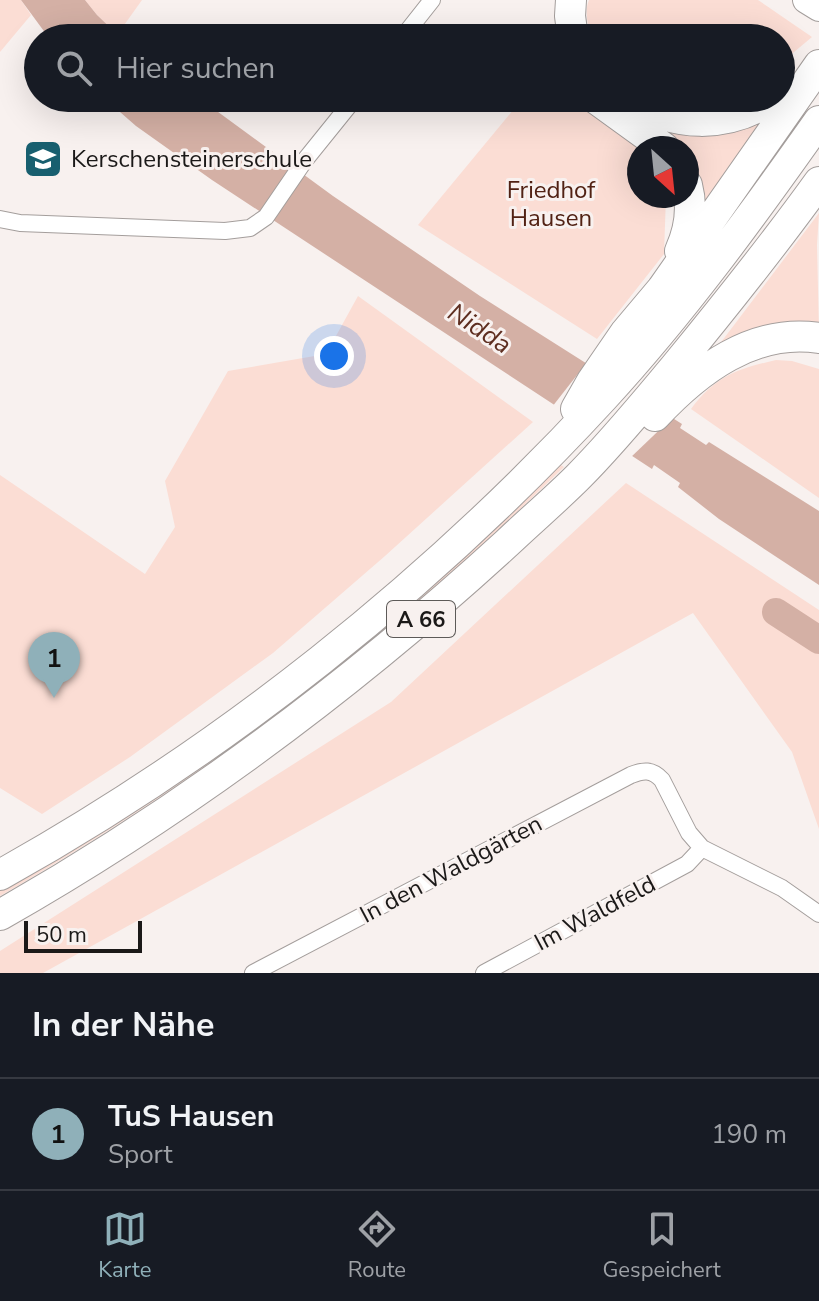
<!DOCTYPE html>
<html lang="de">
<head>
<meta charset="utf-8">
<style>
	body { margin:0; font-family:"Nunito Sans",sans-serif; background:#20242c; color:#f1f3f6 }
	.compass { position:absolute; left:627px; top:136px; width:72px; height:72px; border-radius:50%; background:#171b24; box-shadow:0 8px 32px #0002; rotate:153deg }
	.scale { position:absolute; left:24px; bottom:20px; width:118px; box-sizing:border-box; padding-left:8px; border:4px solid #1b1918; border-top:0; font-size:22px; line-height:28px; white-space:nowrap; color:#1b1918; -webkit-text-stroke:6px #f8f1ef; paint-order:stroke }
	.you { position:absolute; left:334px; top:356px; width:28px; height:28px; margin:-20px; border:6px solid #fff; border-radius:50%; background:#1a73e8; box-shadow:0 0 0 12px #1a73e833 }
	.badge { display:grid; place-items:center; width:52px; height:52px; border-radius:50%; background:#8fb0b9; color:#111; font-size:26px; font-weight:700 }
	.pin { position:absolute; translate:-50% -66px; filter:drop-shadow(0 2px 4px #0008) }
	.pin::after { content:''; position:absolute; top:42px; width:28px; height:24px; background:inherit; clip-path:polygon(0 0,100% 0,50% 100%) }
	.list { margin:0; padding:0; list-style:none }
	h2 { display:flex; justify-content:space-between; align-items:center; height:104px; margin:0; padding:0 32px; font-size:34px }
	h2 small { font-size:26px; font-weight:400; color:#9ea1a6 }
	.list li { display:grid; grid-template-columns:52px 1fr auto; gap:24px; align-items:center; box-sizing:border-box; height:112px; padding:0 32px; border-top:2px solid #363941 }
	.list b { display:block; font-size:30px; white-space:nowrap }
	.list p { margin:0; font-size:26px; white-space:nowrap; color:#9ea1a6 }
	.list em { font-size:26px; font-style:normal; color:#9ea1a6 }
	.icon { flex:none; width:44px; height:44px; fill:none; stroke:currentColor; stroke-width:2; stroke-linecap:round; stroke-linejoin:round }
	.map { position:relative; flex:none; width:819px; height:973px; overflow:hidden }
	.search { position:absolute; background:#171b24; box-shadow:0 8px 32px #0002; left:24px; right:24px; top:24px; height:88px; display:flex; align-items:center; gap:20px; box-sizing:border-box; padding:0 28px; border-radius:44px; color:#9ea1a6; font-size:30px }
	.sheet { height:216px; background:#171b24 }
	nav { display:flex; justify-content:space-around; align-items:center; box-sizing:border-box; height:112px; border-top:2px solid #363941; background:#171b24; font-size:22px; color:#9ea1a6 }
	nav a { display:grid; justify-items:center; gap:4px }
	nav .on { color:#8fb0b9 }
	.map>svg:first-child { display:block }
	.green { fill:#fbddd4 }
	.water { fill:#d4b0a5 }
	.pier { fill:#f8f1ef }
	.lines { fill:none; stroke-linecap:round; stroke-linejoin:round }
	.river { stroke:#d4b0a5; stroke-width:28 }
	.street-casing { stroke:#a49e9c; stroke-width:18 }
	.primary-casing { stroke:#a49e9c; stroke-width:28 }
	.highway-casing { stroke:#a49e9c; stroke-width:32 }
	.street { stroke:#fff; stroke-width:16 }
	.primary { stroke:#fff; stroke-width:26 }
	.highway { stroke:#fff; stroke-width:30 }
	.labels { text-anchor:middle; stroke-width:6; stroke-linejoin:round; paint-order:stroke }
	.shield { fill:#f8f1ef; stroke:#5d5a58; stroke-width:2 }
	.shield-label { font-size:22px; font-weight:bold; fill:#1b1918 }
	.poi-label { font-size:24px; fill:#1b1918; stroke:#f8f1ef; text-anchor:start }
	.park-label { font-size:24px; fill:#512214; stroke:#f8f1ef }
	.street-label { font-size:24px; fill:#1b1918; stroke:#f8f1ef }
	.water-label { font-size:26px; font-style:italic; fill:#5e2e20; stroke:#f8f1ef }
</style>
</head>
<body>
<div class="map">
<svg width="819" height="973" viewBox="0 0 819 973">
	<rect width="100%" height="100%" fill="#f8f1ef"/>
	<path class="green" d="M 0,0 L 21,0 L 31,15 L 0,52 Z
		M 85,0 L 142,0 L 117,35 L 97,15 Z
		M 589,0 L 758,0 L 812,37 L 781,63 L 781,38 L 592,38 C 588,26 584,12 589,0 Z
		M 523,98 L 576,98 L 639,148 L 639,196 L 666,196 L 664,254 L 597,339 L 418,225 Z
		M 776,106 L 699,216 L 696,185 L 687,165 L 687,148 L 675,148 L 641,115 Z
		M 819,213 L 817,245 L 819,332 L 706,362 Z
		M 358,296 L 533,422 L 385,556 L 273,653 L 130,757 L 42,814 L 0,788 L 0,475 L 145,574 L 175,527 L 165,481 L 228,371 L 326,354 Z
		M 776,360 L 792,361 L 819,369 L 819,498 L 691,409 C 716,376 737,369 776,360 Z
		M 559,464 L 564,467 C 509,520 453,573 394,623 C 272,725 138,816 0,896 L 0,890 Z
		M 626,483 L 819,610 L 819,829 L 792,752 L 693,613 L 43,973 L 0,973 L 0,951 L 391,702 Z"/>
	<path class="water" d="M 21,0 L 85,0 L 97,15 L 121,38 L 49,38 Z
		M 104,98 L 199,98 L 333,196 L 480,296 L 682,424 L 680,428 L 706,445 L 709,442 L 819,511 L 819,585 L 719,519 L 678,487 L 680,483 L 654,465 L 652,469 L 212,180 L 136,126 Z"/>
	<path class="pier" d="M 588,361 L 675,415 L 629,459 L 552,407 Z"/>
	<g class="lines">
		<path class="river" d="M 776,612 L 819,640"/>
		<g class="street-casing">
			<path id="street" d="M 402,38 L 432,0
				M 0,219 L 20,223 L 225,231 L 250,228 L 266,217 L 305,160 L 355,98
				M 253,973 L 631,775 C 643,770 652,769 662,780 L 689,833 L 702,848 L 782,888 L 819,914
				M 484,973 L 687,864 L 702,848"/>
		</g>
		<g class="primary-casing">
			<path id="primary" d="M 806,0 L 819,8"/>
		</g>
		<g class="highway-casing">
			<path id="highway" d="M 571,0 L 570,16 L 573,38
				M 595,98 L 664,148
				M 626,98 C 675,127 725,130 774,98
				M 680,251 C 690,229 693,208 687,185
				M 576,409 L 592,381 L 625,333 L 662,289 L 819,65
				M 655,416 C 698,370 753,328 819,338
				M 0,875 C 224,750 430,586 604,397 C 683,311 752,216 819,121
				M 0,915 C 183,811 352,685 507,543 C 530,521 555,500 578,477 C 612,443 643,405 674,368 C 724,307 773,246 819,182"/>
		</g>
		<use href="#street" class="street"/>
		<use href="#primary" class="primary"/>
		<use href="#highway" class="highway"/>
	</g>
	<defs>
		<g id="school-square" transform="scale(2)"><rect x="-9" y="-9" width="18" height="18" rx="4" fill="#185f6f" stroke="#f8f1ef"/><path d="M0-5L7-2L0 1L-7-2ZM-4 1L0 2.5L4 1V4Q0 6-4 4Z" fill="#fff"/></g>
	</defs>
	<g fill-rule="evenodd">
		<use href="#school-square" x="43" y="159"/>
	</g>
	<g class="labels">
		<rect class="shield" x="387" y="601" width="68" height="36" rx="6"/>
		<g class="shield-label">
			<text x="421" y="627">A 66</text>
		</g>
		<g class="poi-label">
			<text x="71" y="167">Kerschensteinerschule</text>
		</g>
		<g class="park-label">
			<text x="551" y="198">Friedhof<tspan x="551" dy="28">Hausen</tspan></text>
		</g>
		<g class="street-label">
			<text transform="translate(451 869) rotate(-28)" y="8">In den Waldgärten</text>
			<text transform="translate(595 913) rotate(-28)" y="8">Im Waldfeld</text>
		</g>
		<g class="water-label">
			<text transform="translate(480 328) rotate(33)" y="9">Nidda</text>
		</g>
	</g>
</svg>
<svg class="compass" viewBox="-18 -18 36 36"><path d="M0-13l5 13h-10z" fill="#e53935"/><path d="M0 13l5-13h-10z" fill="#9ea1a6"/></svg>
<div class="scale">50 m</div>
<div class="you"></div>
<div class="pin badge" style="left:54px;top:698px">1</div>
<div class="search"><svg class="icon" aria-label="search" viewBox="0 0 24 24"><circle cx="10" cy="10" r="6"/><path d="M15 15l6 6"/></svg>Hier suchen</div>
</div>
<section class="sheet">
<h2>In der Nähe<small></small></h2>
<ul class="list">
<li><span class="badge">1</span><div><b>TuS Hausen</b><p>Sport</p></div><em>190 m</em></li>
</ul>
</section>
<nav>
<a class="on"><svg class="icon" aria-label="map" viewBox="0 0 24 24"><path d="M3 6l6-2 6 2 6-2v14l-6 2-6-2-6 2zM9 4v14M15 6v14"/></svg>Karte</a>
<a><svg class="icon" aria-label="directions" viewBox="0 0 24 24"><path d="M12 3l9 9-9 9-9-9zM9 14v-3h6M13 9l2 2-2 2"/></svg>Route</a>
<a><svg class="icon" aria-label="saved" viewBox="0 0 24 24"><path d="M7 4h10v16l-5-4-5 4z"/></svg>Gespeichert</a>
</nav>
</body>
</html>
